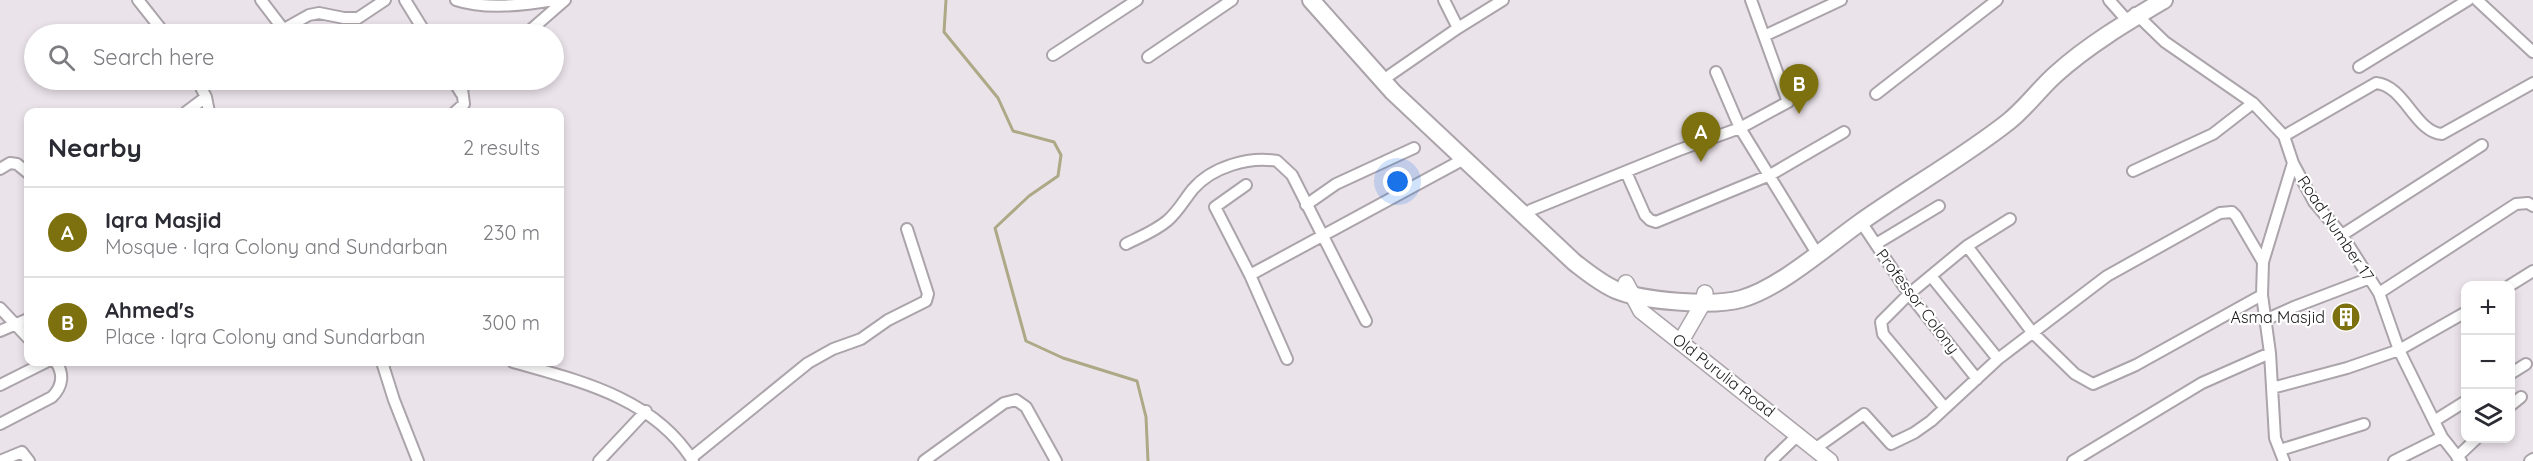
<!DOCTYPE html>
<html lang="en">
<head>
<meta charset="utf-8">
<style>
	body { margin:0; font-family:Quicksand,sans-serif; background:#f2f2f3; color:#2b2b33 }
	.controls { position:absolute; right:18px; bottom:18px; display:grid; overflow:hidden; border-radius:12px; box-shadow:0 3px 9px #0003 }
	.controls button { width:54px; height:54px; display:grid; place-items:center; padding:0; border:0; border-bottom:2px solid #e1e1e2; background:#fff; color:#2b2b33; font:30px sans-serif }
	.you { position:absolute; left:1398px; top:182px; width:21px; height:21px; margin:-15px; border:4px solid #fff; border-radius:50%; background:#1a73e8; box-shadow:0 0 0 9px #1a73e833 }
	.badge { display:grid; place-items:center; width:39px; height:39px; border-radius:50%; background:#7c700f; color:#fff; font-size:20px; font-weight:700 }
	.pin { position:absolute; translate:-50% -50px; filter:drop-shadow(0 2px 3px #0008) }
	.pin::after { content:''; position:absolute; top:32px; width:21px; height:18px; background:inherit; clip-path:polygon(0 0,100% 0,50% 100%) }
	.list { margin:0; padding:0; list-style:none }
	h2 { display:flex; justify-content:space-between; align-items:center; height:78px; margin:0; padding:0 24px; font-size:26px }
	h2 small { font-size:20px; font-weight:400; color:#7c7c81 }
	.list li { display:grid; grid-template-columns:39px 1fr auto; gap:18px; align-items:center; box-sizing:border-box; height:90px; padding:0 24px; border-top:2px solid #e1e1e2 }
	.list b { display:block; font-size:22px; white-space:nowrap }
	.list p { margin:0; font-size:20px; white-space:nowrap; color:#7c7c81 }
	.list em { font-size:20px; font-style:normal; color:#7c7c81 }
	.icon { flex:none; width:33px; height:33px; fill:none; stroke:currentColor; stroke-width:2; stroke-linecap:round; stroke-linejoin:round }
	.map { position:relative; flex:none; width:2533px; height:461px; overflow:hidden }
	.search { position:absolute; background:#fff; box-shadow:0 3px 9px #0003; left:24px; top:24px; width:540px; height:66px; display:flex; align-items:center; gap:15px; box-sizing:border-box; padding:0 21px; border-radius:33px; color:#7c7c81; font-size:22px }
	.panel { position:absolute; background:#fff; box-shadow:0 3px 9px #0003; left:24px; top:108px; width:540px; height:258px; border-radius:12px }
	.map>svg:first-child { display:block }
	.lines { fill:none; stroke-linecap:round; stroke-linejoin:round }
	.stream { stroke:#ada885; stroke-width:3 }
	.minor-casing { stroke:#aba4aa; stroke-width:14 }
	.secondary-casing { stroke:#aba4aa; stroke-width:18 }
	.trunk-casing { stroke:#aba4aa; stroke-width:20 }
	.minor { stroke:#fff; stroke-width:10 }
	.secondary { stroke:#fff; stroke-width:15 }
	.trunk { stroke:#fff; stroke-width:16 }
	.labels { text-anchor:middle; stroke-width:4.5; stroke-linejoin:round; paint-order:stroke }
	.street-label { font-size:16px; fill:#1b181b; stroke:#fff }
	.poi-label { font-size:16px; fill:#1b181b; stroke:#fff; text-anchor:end }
</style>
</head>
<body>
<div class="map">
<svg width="2533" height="461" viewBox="0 0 2533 461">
	<rect width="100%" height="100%" fill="#ebe3ea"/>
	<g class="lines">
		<path class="stream" d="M 946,0 L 944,32 L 998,98 L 1013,131 L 1054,142 L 1061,155 L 1058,176 L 1029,196 L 995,228 L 1026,341 L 1063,358 L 1137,381 L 1146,417 L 1148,461"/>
		<g class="minor-casing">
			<path id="minor" d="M 138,0 L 165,34
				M 261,0 L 287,34
				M 405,0 L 426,34
				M 456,0 C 486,10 524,5 554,0
				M 1444,0 L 1458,28
				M 2109,0 L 2124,17
				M 2477,0 L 2533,52
				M 2135,13 L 2165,42 L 2253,103 L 2284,136 L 2293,163 L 2314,202 L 2342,235 L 2379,293 L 2399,350 L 2434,421 L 2442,437 L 2461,461
				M 284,29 L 309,15 L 319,13 L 344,18 L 358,18 L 385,0
				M 526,34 L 565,0
				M 1764,36 L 1841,0
				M 1053,55 L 1137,0
				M 1148,57 L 1232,0
				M 2359,67 L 2468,0
				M 1716,72 L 1740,128 L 1788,102 L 1751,0
				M 1390,75 L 1458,28 L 1503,0
				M 197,80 L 206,97 L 209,112
				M 318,80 L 319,80
				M 453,80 L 461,93
				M 1876,94 L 1997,0
				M 186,112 L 206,97
				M 455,112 L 464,104 L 462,89 L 469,80
				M 2284,136 L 2376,83 C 2404,85 2416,133 2442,134 L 2533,83
				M 0,169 L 10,163 L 17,164 L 28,173
				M 2133,171 L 2213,134 L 2253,103
				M 1626,172 L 1645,215 L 1650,220 L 1656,222 L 1770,175 L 1844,132
				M 1246,185 L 1215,207 L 1250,275
				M 1306,205 L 1336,184 L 1414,148
				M 1531,210 L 1679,150 L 1740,128 L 1813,247
				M 1861,222 L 1909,294 L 1977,379
				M 2342,235 L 2482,145
				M 1126,244 C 1140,237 1155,231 1167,221 C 1178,212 1184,200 1193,189 C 1212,167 1249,156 1277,161 L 1292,175 L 1366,321
				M 1876,244 L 1939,206
				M 1967,246 L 2032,332 L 2075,374 L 2093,384 L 2136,365 L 2262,295
				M 1931,276 L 1998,359
				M 2509,286 L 2533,271
				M 2379,293 L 2516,204 L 2528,203 L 2533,206
				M 0,308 L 28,338
				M 2265,320 L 2294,307 L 2370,278
				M 0,331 L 28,319
				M 1287,359 L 1250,275 L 1464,159
				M 382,362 L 394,400 L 418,461
				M 513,362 C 580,381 654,398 693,461
				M 2510,374 L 2526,364
				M 0,385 L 46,362
				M 2272,388 L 2347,368 L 2399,350 L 2466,312
				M 2510,406 L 2521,397
				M 1945,408 L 1883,334 L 1881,322 L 1909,294 L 1967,246 L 2010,219
				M 2434,421 L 2466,401
				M 0,424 L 52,397 C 63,386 64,374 56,362
				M 1816,448 L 1864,414 L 1891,444 L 1914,433 L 1931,421 L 1998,359 L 2107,276 L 2220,213 L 2232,212 L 2236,216 L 2263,262
				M 2280,450 L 2364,424
				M 2457,457 L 2477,438
				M 691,458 L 808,363 L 833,349 L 861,339 L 888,320 L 926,301 L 928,294 L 907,229
				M 0,461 L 22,452 L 29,461
				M 599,461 L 646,411
				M 924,461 L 1004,403 L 1016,400 L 1026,407 L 1056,461
				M 1771,461 L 1799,434
				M 2073,461 L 2202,383 L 2270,353
				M 2284,461 L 2275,438 L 2270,353 L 2262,295 L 2263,262 L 2293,163
				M 2394,461 L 2442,437
				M 2530,461 L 2533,459"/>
		</g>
		<g class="secondary-casing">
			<path id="secondary" d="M 1626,283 L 1641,311 L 1830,461
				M 1681,341 L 1703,303 L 1705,293"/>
		</g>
		<g class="trunk-casing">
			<path id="trunk" d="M 1311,0 L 1393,92 L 1574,262 C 1587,272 1600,283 1616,290 C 1642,301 1713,307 1741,299 C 1778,289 1826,247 1858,224 C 1907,189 1961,159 2008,122 C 2026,108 2039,89 2056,74 C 2088,45 2127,22 2164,0"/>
		</g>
		<use href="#minor" class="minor"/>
		<use href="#secondary" class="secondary"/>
		<use href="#trunk" class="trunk"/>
	</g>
	<defs>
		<g id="building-disc" transform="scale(1.5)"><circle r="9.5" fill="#7c700f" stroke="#fff"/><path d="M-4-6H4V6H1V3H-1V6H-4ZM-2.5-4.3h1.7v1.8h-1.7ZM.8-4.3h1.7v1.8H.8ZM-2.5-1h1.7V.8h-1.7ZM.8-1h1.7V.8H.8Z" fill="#fff"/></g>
	</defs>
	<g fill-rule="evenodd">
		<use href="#building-disc" x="2346" y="317"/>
	</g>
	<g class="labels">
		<g class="street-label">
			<text transform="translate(2336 228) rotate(56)" y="6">Road Number 17</text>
			<text transform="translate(1918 301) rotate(53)" y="6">Professor Colony</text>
			<text transform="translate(1724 375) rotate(38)" y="6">Old Purulia Road</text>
		</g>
		<g class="poi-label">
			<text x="2325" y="323">Asma Masjid</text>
		</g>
	</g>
</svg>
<div class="controls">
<button>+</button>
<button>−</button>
<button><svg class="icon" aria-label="layers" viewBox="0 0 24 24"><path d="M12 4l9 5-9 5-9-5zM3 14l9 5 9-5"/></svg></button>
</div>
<div class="you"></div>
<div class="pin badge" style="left:1701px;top:162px">A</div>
<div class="pin badge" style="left:1799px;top:114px">B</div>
<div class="search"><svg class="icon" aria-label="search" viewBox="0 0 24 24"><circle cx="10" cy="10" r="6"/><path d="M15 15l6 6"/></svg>Search here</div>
<section class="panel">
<h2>Nearby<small>2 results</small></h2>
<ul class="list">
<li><span class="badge">A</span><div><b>Iqra Masjid</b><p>Mosque · Iqra Colony and Sundarban</p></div><em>230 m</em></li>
<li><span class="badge">B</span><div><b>Ahmed's</b><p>Place · Iqra Colony and Sundarban</p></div><em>300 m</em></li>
</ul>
</section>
</div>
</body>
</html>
